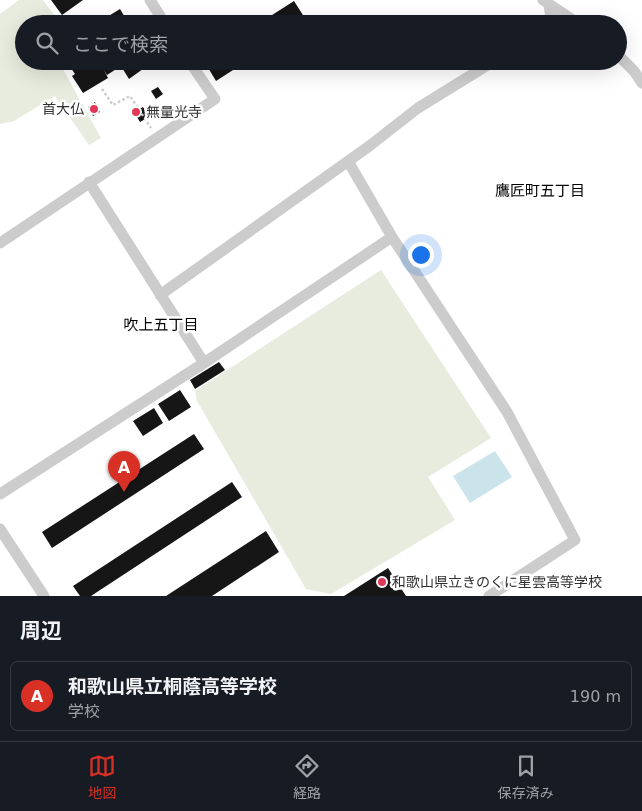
<!DOCTYPE html>
<html lang="ja">
<head>
<meta charset="utf-8">
<style>
	body { margin:0; font-family:"DejaVu Sans","Noto Sans JP",sans-serif; background:#20242c; color:#f1f3f6 }
	.you { position:absolute; left:420px; top:254px; width:18px; height:18px; margin:-12px; border:4px solid #fff; border-radius:50%; background:#1a73e8; box-shadow:0 0 0 8px #1a73e833 }
	.badge { display:grid; place-items:center; width:32px; height:32px; border-radius:50%; background:#d93025; color:#fff; font-size:16px; font-weight:700 }
	.pin { position:absolute; translate:-50% -41px; filter:drop-shadow(0 1px 2px #0008) }
	.pin::after { content:''; position:absolute; top:26px; width:18px; height:15px; background:inherit; clip-path:polygon(0 0,100% 0,50% 100%) }
	.list { margin:0; padding:0; list-style:none }
	h2 { display:flex; justify-content:space-between; align-items:center; height:65px; margin:0; padding:0 20px; font-size:21px }
	h2 small { font-size:16px; font-weight:400; color:#9ea1a6 }
	.list li { display:grid; grid-template-columns:32px 1fr auto; gap:15px; align-items:center; box-sizing:border-box; height:70px; margin:0 10px 10px; padding:0 10px; border:1px solid #363941; border-radius:8px }
	.list b { display:block; font-size:19px; white-space:nowrap }
	.list p { margin:0; font-size:16px; white-space:nowrap; color:#9ea1a6 }
	.list em { font-size:16px; font-style:normal; color:#9ea1a6 }
	.icon { flex:none; width:28px; height:28px; fill:none; stroke:currentColor; stroke-width:2; stroke-linecap:round; stroke-linejoin:round }
	.map { position:relative; flex:none; width:642px; height:596px; overflow:hidden }
	.search { position:absolute; background:#171b24; box-shadow:0 5px 20px #0002; left:15px; right:15px; top:15px; height:55px; display:flex; align-items:center; gap:12px; box-sizing:border-box; padding:0 18px; border-radius:28px; color:#9ea1a6; font-size:19px }
	.sheet { height:145px; background:#171b24 }
	nav { display:flex; justify-content:space-around; align-items:center; box-sizing:border-box; height:70px; border-top:1px solid #363941; background:#171b24; font-size:14px; color:#9ea1a6 }
	nav a { display:grid; justify-items:center; gap:2px }
	nav .on { color:#d93025 }
	.map>svg:first-child { display:block }
	.green { fill:#e7ecde }
	.water { fill:#cbe3eb }
	.building { fill:#161616 }
	.lines { fill:none; stroke-linecap:round; stroke-linejoin:round }
	.path { stroke:#ccc; stroke-width:2.5; stroke-dasharray:2.5 2.5; stroke-linecap:butt }
	.minor { stroke:#ccc; stroke-width:11 }
	.poi-dot { fill:#e13758; stroke:#fff; stroke-width:2 }
	.labels { text-anchor:middle; stroke-width:5; stroke-linejoin:round; paint-order:stroke }
	.poi-label { font-size:14px; fill:#2f2f2f; stroke:#fff; text-anchor:start }
	.neighbourhood-label { font-size:15px; fill:#000; stroke:#fff }
</style>
</head>
<body>
<div class="map">
<svg width="642" height="596" viewBox="0 0 642 596">
	<rect width="100%" height="100%" fill="#fff"/>
	<path class="green" d="M 19,0 L 43,0 L 61,24 L 24,24 L 24,61 L 60,61 L 59,62 L 101,138 L 89,145 L 55,96 L 14,121 L 0,124 L 0,14 Z
		M 381,270 L 491,438 L 428,477 L 455,520 L 331,594 L 306,589 L 197,401 L 195,391 Z"/>
	<path class="water" d="M 495,451 L 512,477 L 470,503 L 453,476 Z"/>
	<path class="building" d="M 51,0 L 83,0 L 62,15 Z
		M 294,1 L 308,23 L 307,24 L 258,24 Z
		M 120,9 L 129,24 L 111,24 L 107,17 Z
		M 66,61 L 98,61 L 99,64 L 103,61 L 154,61 L 129,79 L 121,66 L 107,75 L 104,70 L 108,78 L 83,93 L 72,76 L 75,74 Z
		M 204,61 L 247,61 L 216,81 Z
		M 158,87 L 163,94 L 156,99 L 151,91 Z
		M 95,102 L 100,112 L 93,116 L 88,107 Z
		M 143,107 L 149,117 L 140,122 L 134,112 Z
		M 219,362 L 225,370 L 195,389 L 190,380 Z
		M 180,390 L 191,407 L 169,421 L 158,404 Z
		M 154,408 L 163,423 L 143,436 L 133,421 Z
		M 194,434 L 204,449 L 52,548 L 42,532 Z
		M 232,482 L 242,497 L 91,596 L 80,596 L 73,586 Z
		M 266,531 L 279,552 L 212,596 L 166,596 Z
		M 388,568 L 406,596 L 344,596 Z"/>
	<g class="lines">
		<path class="path" d="M 102,89 L 113,105 L 130,96 L 151,128"/>
		<path class="minor" d="M 150,0 L 165,24
			M 543,0 L 579,24
			M 548,24 L 551,18 L 549,5
			M 618,55 L 634,71 L 642,83
			M 348,161 L 392,237 L 507,412 L 575,540 L 489,596
			M 89,182 L 204,363
			M 0,243 L 215,99 L 189,61
			M 160,295 L 368,147 L 418,108 L 494,61
			M 0,494 L 204,363 L 392,237
			M 0,529 L 44,596"/>
	</g>
	<g class="poi-dot">
		<circle cx="94" cy="109" r="5"/>
		<circle cx="136" cy="112" r="5"/>
		<circle cx="382" cy="582" r="5"/>
	</g>
	<g class="labels">
		<g class="poi-label">
			<text x="84" y="114" text-anchor="end">首大仏</text>
			<text x="146" y="117">無量光寺</text>
			<text x="392" y="587">和歌山県立きのくに星雲高等学校</text>
		</g>
		<g class="neighbourhood-label">
			<text x="540" y="196">鷹匠町五丁目</text>
			<text x="161" y="330">吹上五丁目</text>
		</g>
	</g>
</svg>
<div class="you"></div>
<div class="pin badge" style="left:124px;top:492px">A</div>
<div class="search"><svg class="icon" aria-label="search" viewBox="0 0 24 24"><circle cx="10" cy="10" r="6"/><path d="M15 15l6 6"/></svg>ここで検索</div>
</div>
<section class="sheet">
<h2>周辺<small></small></h2>
<ul class="list">
<li><span class="badge">A</span><div><b>和歌山県立桐蔭高等学校</b><p>学校</p></div><em>190 m</em></li>
</ul>
</section>
<nav>
<a class="on"><svg class="icon" aria-label="map" viewBox="0 0 24 24"><path d="M3 6l6-2 6 2 6-2v14l-6 2-6-2-6 2zM9 4v14M15 6v14"/></svg>地図</a>
<a><svg class="icon" aria-label="directions" viewBox="0 0 24 24"><path d="M12 3l9 9-9 9-9-9zM9 14v-3h6M13 9l2 2-2 2"/></svg>経路</a>
<a><svg class="icon" aria-label="saved" viewBox="0 0 24 24"><path d="M7 4h10v16l-5-4-5 4z"/></svg>保存済み</a>
</nav>
</body>
</html>
